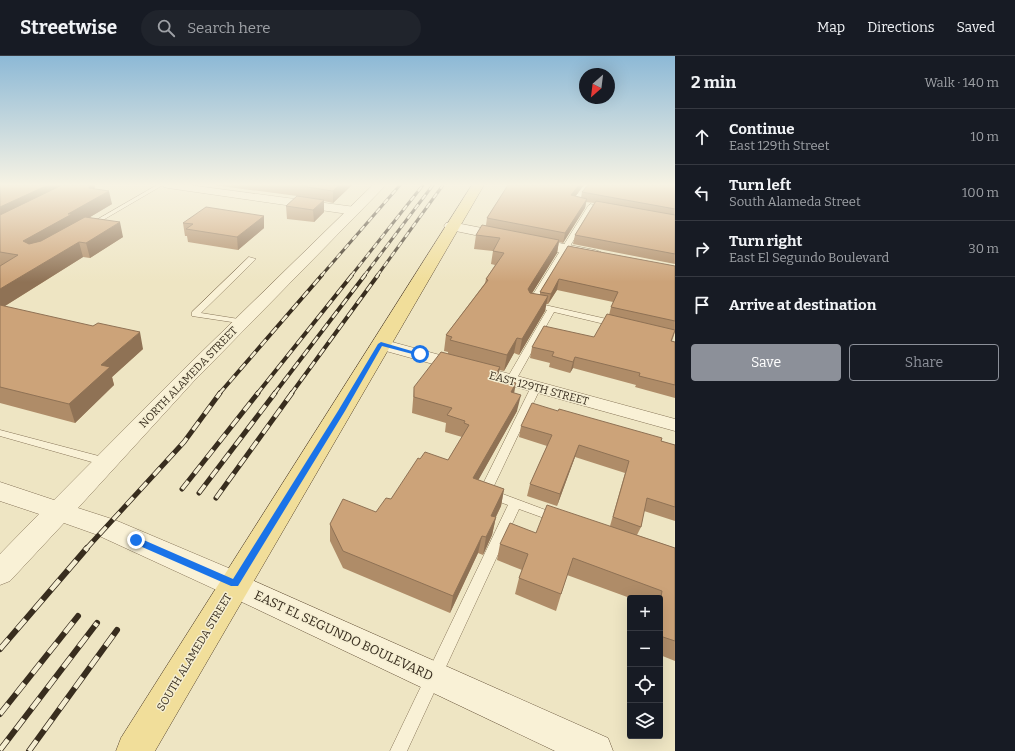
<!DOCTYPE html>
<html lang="en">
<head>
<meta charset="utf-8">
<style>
	body { margin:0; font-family:Bitter,serif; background:#20242c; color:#f1f3f6 }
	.controls { position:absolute; right:12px; bottom:12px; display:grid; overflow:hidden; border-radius:4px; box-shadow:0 4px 16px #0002 }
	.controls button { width:36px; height:36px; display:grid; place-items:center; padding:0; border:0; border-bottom:1px solid #363941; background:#171b24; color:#f1f3f6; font:20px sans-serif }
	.compass { position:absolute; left:579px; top:12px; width:36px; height:36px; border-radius:50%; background:#171b24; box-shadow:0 4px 16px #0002; rotate:208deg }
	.stop { position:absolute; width:12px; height:12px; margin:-9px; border:3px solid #1a73e8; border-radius:50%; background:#fff }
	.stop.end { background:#1a73e8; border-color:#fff; box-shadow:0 1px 4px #0008 }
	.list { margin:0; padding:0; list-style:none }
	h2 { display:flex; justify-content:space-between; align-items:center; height:52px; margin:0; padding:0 16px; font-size:17px }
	h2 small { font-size:13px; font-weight:400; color:#9ea1a6 }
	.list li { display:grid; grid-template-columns:26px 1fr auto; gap:12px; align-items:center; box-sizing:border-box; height:56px; padding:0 16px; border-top:1px solid #363941 }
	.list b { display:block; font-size:15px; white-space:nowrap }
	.list p { margin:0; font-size:13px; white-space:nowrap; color:#9ea1a6 }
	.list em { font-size:13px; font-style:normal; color:#9ea1a6 }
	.actions { display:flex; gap:8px; padding:12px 16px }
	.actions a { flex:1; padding:9px 0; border:1px solid #8c9099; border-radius:4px; text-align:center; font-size:14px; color:#8c9099 }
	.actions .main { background:#8c9099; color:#fff }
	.icon { flex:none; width:22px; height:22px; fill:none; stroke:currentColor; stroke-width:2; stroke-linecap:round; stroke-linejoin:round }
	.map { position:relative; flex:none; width:675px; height:695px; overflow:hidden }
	header { display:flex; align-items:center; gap:24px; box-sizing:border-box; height:56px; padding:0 20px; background:#171b24; border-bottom:1px solid #363941 }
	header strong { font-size:19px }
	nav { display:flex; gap:22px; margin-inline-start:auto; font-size:14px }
	.search { width:280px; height:36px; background:#20242c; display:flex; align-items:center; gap:10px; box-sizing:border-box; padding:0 14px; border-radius:22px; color:#9ea1a6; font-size:15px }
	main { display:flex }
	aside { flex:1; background:#171b24 }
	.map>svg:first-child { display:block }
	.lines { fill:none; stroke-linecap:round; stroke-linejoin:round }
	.service-casing { stroke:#88765a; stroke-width:1 }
	.minor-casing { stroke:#88765a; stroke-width:1 }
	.tertiary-casing { stroke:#88765a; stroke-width:1 }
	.secondary-casing { stroke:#6a573d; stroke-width:1 }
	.primary-casing { stroke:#56442e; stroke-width:1 }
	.service { fill:#f9f1d6; fill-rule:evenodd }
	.minor { fill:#f9f1d6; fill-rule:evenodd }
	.tertiary { fill:#f9f1d6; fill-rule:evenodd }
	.secondary { fill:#f9f1d6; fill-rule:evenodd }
	.primary { fill:#f1de9a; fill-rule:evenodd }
	.rail-far3-casing { stroke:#382d1e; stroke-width:3 }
	.rail-far2-casing { stroke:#382d1e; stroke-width:4 }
	.rail-far1-casing { stroke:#382d1e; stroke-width:5 }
	.rail-casing { stroke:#382d1e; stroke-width:6 }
	.rail-far3 { stroke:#f5eed2; stroke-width:2; stroke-dasharray:6; stroke-linecap:butt }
	.rail-far2 { stroke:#f5eed2; stroke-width:2.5; stroke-dasharray:8; stroke-linecap:butt }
	.rail-far1 { stroke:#f5eed2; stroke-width:3.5; stroke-dasharray:10; stroke-linecap:butt }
	.rail { stroke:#f5eed2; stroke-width:4.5; stroke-dasharray:13; stroke-linecap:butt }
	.wall { fill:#af8c68 }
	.shaded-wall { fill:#8f7255 }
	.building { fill:#cca379; stroke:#8f7255 }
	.route { fill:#1a73e8 }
	.labels { text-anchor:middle; stroke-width:3; stroke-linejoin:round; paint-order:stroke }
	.street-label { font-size:11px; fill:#382d1e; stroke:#f5eed2 }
	.near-street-label { font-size:13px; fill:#382d1e; stroke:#f5eed2 }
</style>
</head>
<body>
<header>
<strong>Streetwise</strong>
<div class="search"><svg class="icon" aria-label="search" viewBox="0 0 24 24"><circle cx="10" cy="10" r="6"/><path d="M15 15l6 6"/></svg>Search here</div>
<nav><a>Map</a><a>Directions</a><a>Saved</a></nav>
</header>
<main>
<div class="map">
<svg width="675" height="695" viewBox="0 0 675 695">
	<rect width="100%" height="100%" fill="#eee5c3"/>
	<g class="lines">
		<g class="service-casing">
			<path id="service" d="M 157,129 L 163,129 L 91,171 L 86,170 Z
				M 584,129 L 590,129 L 578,146 L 583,148 L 580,150 L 572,148 L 571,147 Z
				M 591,148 L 594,150 L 536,247 L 620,266 L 621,268 L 617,271 L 554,256 L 516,324 L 514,326 L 508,326 L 506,324 L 547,254 L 528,250 L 527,248 L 588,150 Z
				M 249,201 L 256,203 L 201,257 L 245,264 L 245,268 L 192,260 L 192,256 Z
				M 536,328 L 541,331 L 492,434 L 559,459 L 561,462 L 559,465 L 555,466 L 519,453 L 407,695 L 390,695 L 508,449 L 481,439 L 479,436 L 531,331 Z
				M 0,374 L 110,403 L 112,406 L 110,409 L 106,410 L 0,380 Z"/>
		</g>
		<g class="minor-casing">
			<path id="minor" d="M 163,129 L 189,129 L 355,151 L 361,155 L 355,159 L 168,132 L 164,131 Z
				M 381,283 L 675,363 L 675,375 L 375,292 L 373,288 L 375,284 Z"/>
		</g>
		<g class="tertiary-casing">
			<path id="tertiary" d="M 373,129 L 386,129 L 193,326 L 78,452 L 115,464 L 245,519 L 249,528 L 245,537 L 234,540 L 223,537 L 95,478 L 64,467 L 10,525 L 0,529 L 0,498 L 39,458 L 0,445 L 0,426 L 54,444 L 179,318 Z
				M 451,166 L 595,194 L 601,196 L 603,199 L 601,202 L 595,204 L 446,173 L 444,170 L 446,167 Z"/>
		</g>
		<g class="secondary-casing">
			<path id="secondary" d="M 234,516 L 608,682 L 613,695 L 555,695 L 223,537 L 219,528 L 223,519 Z"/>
		</g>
		<g class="primary-casing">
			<path id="primary" d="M 472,129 L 484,129 L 155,695 L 116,695 L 121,682 Z"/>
		</g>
		<use href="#service" class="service"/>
		<use href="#minor" class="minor"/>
		<use href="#tertiary" class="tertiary"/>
		<use href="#secondary" class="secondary"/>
		<use href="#primary" class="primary"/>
		<g class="rail-far3-casing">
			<path id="rail-far3" d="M 321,220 L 400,129
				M 351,220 L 423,129
				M 364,220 L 433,129
				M 377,220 L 443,129"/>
		</g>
		<g class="rail-far2-casing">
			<path id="rail-far2" d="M 219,338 L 322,219
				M 257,338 L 352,219
				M 274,338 L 365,219
				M 291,338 L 378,219"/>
		</g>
		<g class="rail-far1-casing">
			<path id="rail-far1" d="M 182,433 L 258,337
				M 199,437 L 275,337
				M 216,442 L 292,337
				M 86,493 L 184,386 L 220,337"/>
		</g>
		<g class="rail-casing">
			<path id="rail" d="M 0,593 L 87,492
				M 0,658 L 78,560
				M 0,694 L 97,567
				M 29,695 L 117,574"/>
		</g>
		<use href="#rail-far3" class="rail-far3"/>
		<use href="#rail-far2" class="rail-far2"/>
		<use href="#rail-far1" class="rail-far1"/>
		<use href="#rail" class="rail"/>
	</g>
	<path class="wall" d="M 0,129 L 95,129 L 94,133 L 112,148 L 90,161 L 123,181 L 90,202 L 83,201 L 5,250 L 143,293 L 112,321 L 114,329 L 75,367 L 0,347 Z
		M 213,129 L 352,129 L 333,147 L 324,145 L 324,156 L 314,166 L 287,163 L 286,150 L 297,140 Z
		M 508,129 L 583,129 L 575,140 L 581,142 L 582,136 L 675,129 L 675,208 L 573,188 L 575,179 L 594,147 L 586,146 L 585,152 L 563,187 L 559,186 L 557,197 L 532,237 L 540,239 L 540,236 L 568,190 L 675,210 L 675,276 L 672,285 L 675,286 L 675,342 L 635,331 L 636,329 L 573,312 L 570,317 L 549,311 L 550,307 L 530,302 L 532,291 L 594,281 L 609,259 L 611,251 L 613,246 L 557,234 L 548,248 L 546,248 L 545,255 L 519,299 L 514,297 L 504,315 L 499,314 L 498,322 L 514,337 L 517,355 L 478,424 L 504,433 L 501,450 L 496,461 L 492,479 L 483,499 L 478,497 L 450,557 L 343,512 L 330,485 L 330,468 L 376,456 L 391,443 L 420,403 L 448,404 L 462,381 L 445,376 L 446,367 L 412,357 L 414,331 L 448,298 L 448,296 L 444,295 L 446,279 L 485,227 L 486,223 L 495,209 L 491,208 L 493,195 L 474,193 L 476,179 L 486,169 L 487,162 Z
		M 264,160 L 264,172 L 238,194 L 188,186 L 187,180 L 185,180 L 183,167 Z
		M 521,370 L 661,385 L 675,389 L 675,465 L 644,455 L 641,471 L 637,479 L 675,492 L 675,605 L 660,599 L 660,542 L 630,542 L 567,519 L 556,555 L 515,538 L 519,522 L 522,514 L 497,504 L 500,488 L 536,477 L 610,470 L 625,417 L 575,401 L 557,450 L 527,440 L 530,428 L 547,390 L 519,381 Z"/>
	<path class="shaded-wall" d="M 48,129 L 78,129 L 0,167 L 0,151 Z
		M 90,129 L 95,129 L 93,144 L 109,135 L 112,148 L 75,170 L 28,200 L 23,185 L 68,158 L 89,132 Z
		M 339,129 L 352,129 L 333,147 L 333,135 Z
		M 579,129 L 583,129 L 570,148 L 571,139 Z
		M 587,143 L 585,152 L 563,187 L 565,177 Z
		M 324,144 L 324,156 L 314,166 L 313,154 Z
		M 264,160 L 264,172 L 238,194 L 237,181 Z
		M 120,166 L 123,181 L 90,202 L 86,187 Z
		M 559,184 L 557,197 L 526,247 L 528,233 Z
		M 79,186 L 83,201 L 0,253 L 0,233 Z
		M 559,223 L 557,234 L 548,248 L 551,238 Z
		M 548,240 L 545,255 L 519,299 L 522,283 Z
		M 140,276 L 143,293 L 112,321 L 114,329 L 75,367 L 69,348 L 101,309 Z
		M 517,282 L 514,297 L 504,315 L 507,299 Z
		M 575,301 L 573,312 L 570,317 L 573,306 Z
		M 500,311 L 497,327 L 494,321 Z
		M 516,327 L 513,343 L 511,336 Z
		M 521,339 L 517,355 L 470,439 L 473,422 Z
		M 579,389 L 575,401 L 557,450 L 560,438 Z
		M 504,433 L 501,450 L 488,477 L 491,460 Z
		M 496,461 L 492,479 L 483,499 L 486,481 Z
		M 482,480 L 478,497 L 450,557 L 453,540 Z"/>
	<path class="building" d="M 0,129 L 48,129 L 0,151 Z
		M 62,129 L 90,129 L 89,132 L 109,135 L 68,158 L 72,158 L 23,185 L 29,188 L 41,185 L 85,161 L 120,166 L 86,187 L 79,186 L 0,233 L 0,210 L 18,199 L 0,196 L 0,159 Z
		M 298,129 L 339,129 L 333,135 L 307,131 L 308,130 Z
		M 508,129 L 579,129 L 571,139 L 587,143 L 565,177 L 487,162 Z
		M 588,129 L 675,129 L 675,153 L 582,136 Z
		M 297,140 L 324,144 L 313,154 L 286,150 Z
		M 596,145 L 675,159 L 675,198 L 575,179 Z
		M 206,151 L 264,160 L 237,181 L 186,173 L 193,168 L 183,167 Z
		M 482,169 L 559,184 L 528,233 L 530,237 L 548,240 L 522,283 L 517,282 L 507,299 L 450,284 L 452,281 L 446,279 L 488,224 L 486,223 L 504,197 L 493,195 L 500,182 L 476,179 Z
		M 568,190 L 675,210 L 675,265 L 611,251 L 618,236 L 559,223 L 551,238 L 540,236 Z
		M 0,249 L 93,270 L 98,267 L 140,276 L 101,309 L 110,311 L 69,348 L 0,331 Z
		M 607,258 L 675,274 L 671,285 L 675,286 L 675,329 L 639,320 L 640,317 L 575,301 L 573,306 L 552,300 L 554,296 L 532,291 L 544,270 L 594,281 Z
		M 441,296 L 500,311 L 494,321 L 516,327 L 511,336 L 521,339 L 473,422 L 504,433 L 491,460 L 496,461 L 486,481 L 482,480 L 453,540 L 343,495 L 330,468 L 343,443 L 376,456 L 386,442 L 391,443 L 418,402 L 420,403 L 425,396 L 448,404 L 469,369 L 464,367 L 465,365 L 447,359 L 452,352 L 414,341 L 414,331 Z
		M 532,347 L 558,355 L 559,353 L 662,382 L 661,385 L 675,389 L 675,451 L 647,442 L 641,471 L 613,461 L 629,405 L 579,389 L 560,438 L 530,428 L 552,379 L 521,370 Z
		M 547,449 L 675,492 L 675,585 L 660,580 L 660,547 L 662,535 L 573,502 L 561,538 L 519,522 L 528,498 L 500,488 L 510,467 L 536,477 Z"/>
	<linearGradient id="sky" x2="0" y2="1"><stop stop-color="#8db9d6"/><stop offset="0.57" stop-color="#f7f3e4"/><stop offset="1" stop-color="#f7f3e4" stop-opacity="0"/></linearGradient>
	<rect width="675" height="226" fill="url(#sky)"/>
	<path class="route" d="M 381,286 L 422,298 L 420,300 L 382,290 L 345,355 L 238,530 L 231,530 L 133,487 L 133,482 L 139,482 L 233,523 L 338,355 L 378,288 Z"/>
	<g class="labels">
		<g class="street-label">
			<text transform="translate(188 321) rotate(-46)" y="4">NORTH ALAMEDA STREET</text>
			<text transform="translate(539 332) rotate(15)" y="4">EAST 129TH STREET</text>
			<text transform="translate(194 596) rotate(-59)" y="4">SOUTH ALAMEDA STREET</text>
		</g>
		<g class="near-street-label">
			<text transform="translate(344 579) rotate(25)" y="5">EAST EL SEGUNDO BOULEVARD</text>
		</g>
	</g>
</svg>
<div class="controls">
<button>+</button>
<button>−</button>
<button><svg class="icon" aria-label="locate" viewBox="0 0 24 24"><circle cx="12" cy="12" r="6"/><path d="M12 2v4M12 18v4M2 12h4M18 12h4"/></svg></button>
<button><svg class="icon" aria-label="layers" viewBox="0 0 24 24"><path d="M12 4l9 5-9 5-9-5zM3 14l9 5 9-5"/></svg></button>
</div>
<svg class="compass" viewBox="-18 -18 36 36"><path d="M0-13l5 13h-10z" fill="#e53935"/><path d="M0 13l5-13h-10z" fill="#9ea1a6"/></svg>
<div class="stop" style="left:420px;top:298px"></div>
<div class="stop end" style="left:136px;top:484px"></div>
</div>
<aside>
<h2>2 min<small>Walk · 140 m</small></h2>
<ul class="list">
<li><svg class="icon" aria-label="ahead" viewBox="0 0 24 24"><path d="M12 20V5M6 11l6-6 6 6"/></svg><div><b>Continue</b><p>East 129th Street</p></div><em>10 m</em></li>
<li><svg class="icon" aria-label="left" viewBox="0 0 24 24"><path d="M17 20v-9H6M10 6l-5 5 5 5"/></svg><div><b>Turn left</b><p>South Alameda Street</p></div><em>100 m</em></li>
<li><svg class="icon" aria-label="right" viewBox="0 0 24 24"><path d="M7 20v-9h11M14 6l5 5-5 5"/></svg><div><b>Turn right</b><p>East El Segundo Boulevard</p></div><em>30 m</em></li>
<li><svg class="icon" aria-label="arrive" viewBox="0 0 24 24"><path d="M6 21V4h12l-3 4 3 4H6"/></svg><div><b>Arrive at destination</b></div></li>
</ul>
<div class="actions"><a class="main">Save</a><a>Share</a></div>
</aside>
</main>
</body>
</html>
